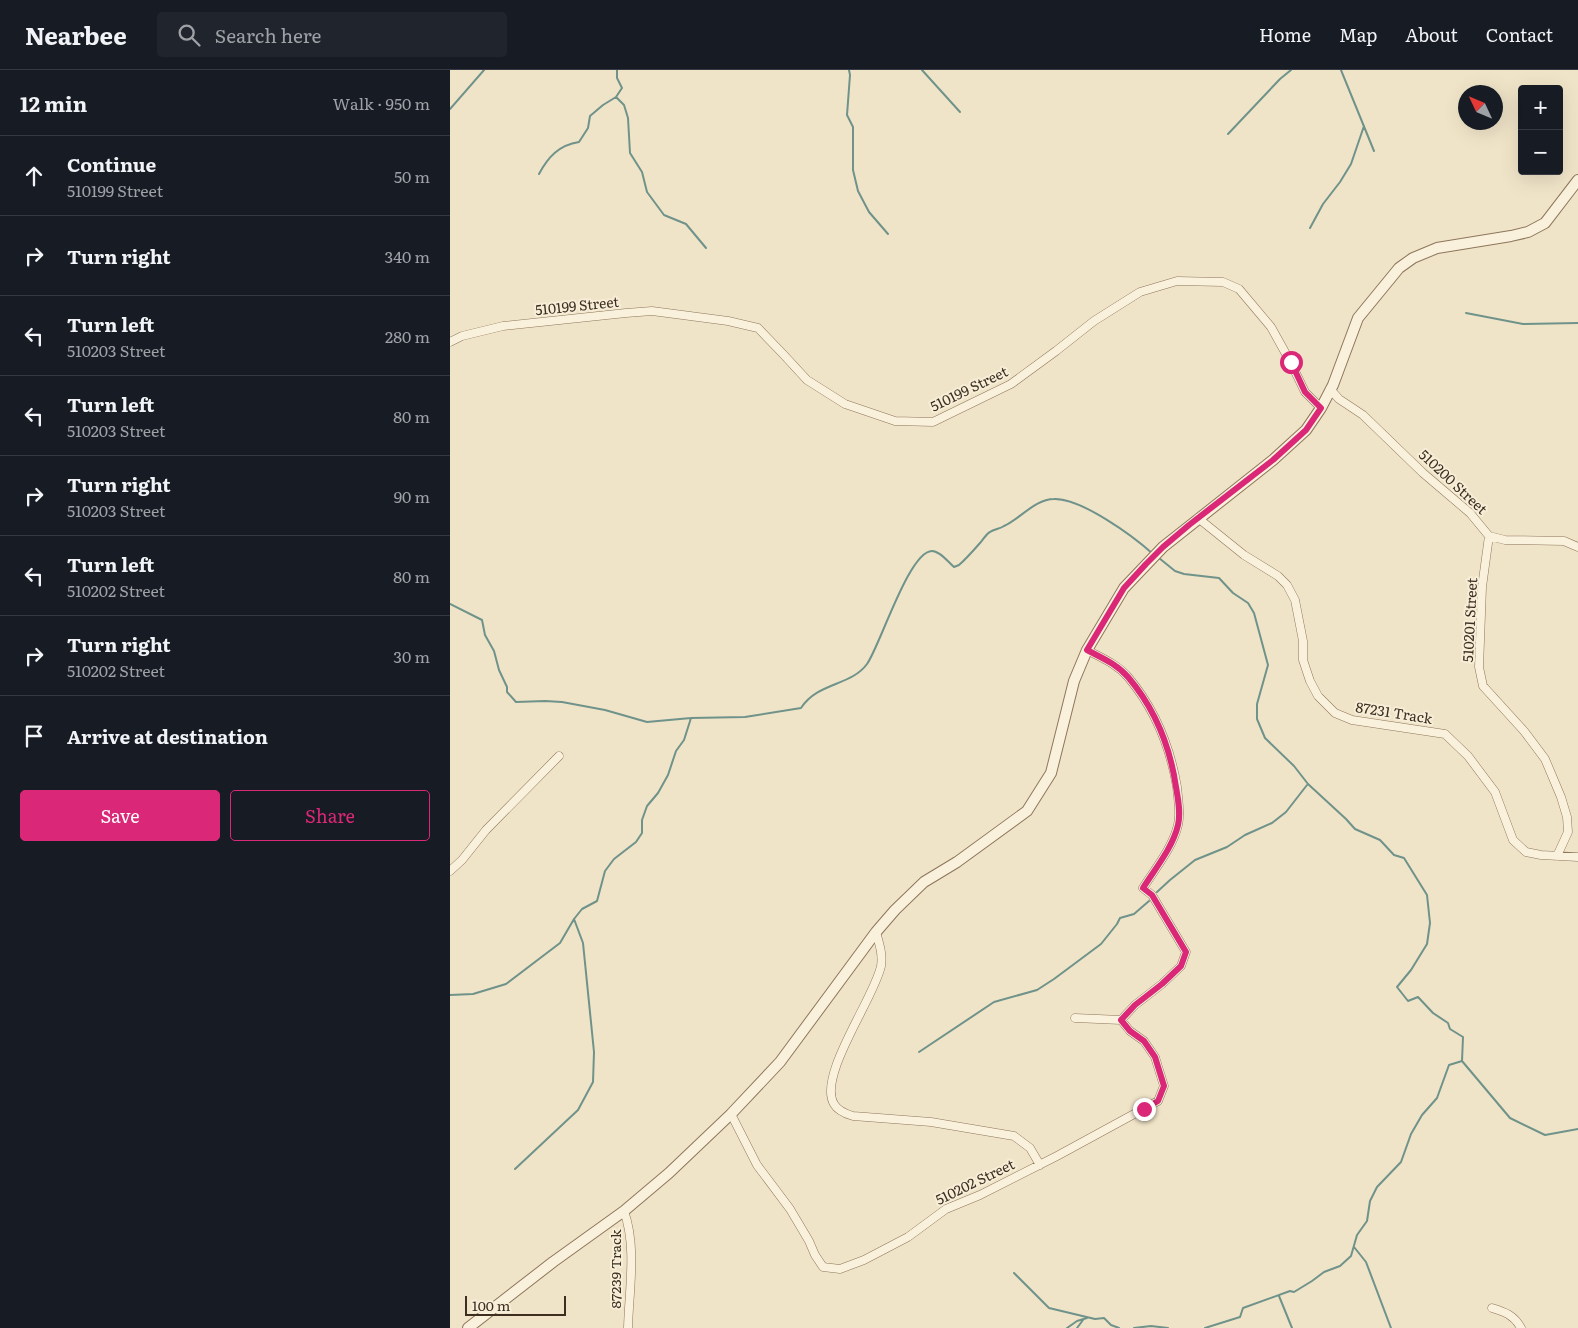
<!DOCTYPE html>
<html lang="en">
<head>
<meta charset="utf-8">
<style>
	body { margin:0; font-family:Literata,serif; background:#20242c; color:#f1f3f6 }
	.controls { position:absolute; right:15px; top:15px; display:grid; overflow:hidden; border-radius:5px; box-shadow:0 5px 20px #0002 }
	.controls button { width:45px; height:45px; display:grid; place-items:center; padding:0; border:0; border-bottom:1px solid #363941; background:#171b24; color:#f1f3f6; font:25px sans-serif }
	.compass { position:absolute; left:1008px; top:15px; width:45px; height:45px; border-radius:50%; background:#171b24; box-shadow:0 5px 20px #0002; rotate:314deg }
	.scale { position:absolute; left:15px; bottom:12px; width:101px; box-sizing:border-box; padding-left:5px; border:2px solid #3d2e20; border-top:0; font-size:14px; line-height:18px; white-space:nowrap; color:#3d2e20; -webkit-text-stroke:4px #f7eed8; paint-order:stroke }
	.stop { position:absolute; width:15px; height:15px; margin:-11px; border:4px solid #db2777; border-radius:50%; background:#fff }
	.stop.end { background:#db2777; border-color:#fff; box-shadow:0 1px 5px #0008 }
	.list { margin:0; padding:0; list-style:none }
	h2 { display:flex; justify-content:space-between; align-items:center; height:65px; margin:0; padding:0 20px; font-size:21px }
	h2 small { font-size:16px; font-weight:400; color:#9ea1a6 }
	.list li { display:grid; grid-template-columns:32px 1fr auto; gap:15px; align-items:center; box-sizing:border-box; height:80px; padding:0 20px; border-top:1px solid #363941 }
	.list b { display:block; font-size:19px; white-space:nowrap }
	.list p { margin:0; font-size:16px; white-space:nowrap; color:#9ea1a6 }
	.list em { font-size:16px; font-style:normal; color:#9ea1a6 }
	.actions { display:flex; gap:10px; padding:15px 20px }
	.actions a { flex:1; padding:11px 0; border:1px solid #db2777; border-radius:5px; text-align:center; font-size:18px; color:#db2777 }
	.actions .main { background:#db2777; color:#fff }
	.icon { flex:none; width:28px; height:28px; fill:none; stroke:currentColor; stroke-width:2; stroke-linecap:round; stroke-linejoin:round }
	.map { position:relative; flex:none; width:1128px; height:1258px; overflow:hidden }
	header { display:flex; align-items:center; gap:30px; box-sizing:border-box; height:70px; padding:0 25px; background:#171b24; border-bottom:1px solid #363941 }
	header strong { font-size:24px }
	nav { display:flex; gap:28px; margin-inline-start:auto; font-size:18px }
	.search { width:350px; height:45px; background:#20242c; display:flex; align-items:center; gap:12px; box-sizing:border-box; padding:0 18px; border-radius:5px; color:#9ea1a6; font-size:19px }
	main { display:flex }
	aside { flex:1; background:#171b24 }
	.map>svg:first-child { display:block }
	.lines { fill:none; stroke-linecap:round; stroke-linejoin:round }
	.stream { stroke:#6f938a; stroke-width:2 }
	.minor-casing { stroke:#8d765c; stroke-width:9 }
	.tertiary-casing { stroke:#8d765c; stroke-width:12 }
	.minor { stroke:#faf1dc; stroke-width:8 }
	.tertiary { stroke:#faf1dc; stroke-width:10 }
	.route { stroke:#db2777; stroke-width:6 }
	.labels { text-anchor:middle; stroke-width:4; stroke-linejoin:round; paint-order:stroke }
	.street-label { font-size:14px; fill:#3d2e20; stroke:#f7eed8 }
</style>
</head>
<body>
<header>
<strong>Nearbee</strong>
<div class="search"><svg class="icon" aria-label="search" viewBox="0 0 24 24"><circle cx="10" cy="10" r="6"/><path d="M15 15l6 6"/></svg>Search here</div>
<nav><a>Home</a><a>Map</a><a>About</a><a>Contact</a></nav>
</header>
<main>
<aside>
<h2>12 min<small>Walk · 950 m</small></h2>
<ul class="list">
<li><svg class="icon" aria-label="ahead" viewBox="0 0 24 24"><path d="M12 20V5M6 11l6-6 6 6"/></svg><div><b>Continue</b><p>510199 Street</p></div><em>50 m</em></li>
<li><svg class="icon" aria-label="right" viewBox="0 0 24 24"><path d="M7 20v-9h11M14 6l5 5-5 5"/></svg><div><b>Turn right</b></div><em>340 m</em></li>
<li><svg class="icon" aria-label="left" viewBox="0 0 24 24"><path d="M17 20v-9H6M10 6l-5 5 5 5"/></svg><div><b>Turn left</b><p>510203 Street</p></div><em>280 m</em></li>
<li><svg class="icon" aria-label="left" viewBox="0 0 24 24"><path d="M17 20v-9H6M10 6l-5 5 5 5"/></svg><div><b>Turn left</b><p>510203 Street</p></div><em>80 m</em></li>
<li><svg class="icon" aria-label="right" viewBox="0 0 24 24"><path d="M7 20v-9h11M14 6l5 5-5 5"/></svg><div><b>Turn right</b><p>510203 Street</p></div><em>90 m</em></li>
<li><svg class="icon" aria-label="left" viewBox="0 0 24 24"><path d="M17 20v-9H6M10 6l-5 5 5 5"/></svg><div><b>Turn left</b><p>510202 Street</p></div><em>80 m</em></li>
<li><svg class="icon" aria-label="right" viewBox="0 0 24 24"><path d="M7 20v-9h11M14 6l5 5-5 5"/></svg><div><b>Turn right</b><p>510202 Street</p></div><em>30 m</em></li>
<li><svg class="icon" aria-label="arrive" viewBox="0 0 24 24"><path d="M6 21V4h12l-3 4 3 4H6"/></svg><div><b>Arrive at destination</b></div></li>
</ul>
<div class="actions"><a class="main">Save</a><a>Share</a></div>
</aside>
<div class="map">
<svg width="1128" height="1258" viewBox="0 0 1128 1258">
	<rect width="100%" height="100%" fill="#f0e4c8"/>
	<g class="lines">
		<path class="stream" d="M 167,0 L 167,8 L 172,18 L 166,27 L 174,35 L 178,48 L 180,83 L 192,102 L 197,122 L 214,145 L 236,154 L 256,178
			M 399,0 L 400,5 L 397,45 L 403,57 L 403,100 L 408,121 L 419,142 L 438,164
			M 472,0 L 510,42
			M 891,0 L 924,81
			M 0,39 L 34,0
			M 778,64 L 830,9 L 841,0
			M 89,104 C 98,87 109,75 129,72 L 138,58 L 140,46 L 153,35 L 166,27
			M 860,158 L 873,134 L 890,112 L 901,94 L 914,56
			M 1016,243 L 1073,254 L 1128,253
			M 709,488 L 725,501 L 734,504 L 769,508 L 783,523 L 798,533 L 804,543 L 818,595 L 807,634 L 807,649 L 815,668 L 844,696 L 858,714 L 896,749 L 905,759 L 930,770 L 944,785 L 954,788 L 977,825 L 980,853 L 977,874 L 961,900 L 947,917 L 958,931 L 968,927 L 983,943 L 998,953 L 1000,959 L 1013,967 L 1012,991 L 1060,1048 L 1095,1065 L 1128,1059
			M 0,534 L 32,550 L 35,565 L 44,581 L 49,600 L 57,617 L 57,622 L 66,632 L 95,631 L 112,632 L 155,640 L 197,652 L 241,648 L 295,647 L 351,638 C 368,612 401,616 417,594 C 430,576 459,481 482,481 C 490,481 498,492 504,497 L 509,495 C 516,489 523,481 530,473 C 533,470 536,464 540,462 C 544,459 550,459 554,456 C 570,449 585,429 604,429 C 631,428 683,466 703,484
			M 707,822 L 720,810 L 745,790 L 777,777 L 795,765 L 822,753 L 836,742 L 857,715
			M 0,925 L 23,924 L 56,914 L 110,873 L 124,849 L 132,839 L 147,831 L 155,801 L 164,789 L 186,772 L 192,763 L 192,750 L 197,736 L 208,723 L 218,705 L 226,681 L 234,670 L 241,648
			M 469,982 L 544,932 L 587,920 L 604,909 L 651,874 L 667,854 L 670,848 L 684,844 L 699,831
			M 65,1099 L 128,1040 L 143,1012 L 144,982 L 133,873 L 124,849
			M 904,1177 L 916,1192 L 941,1258
			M 564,1203 L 599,1238 L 645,1249 L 654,1248 L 661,1255 L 669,1258
			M 829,1226 L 842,1258
			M 617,1258 L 627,1251 L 637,1248
			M 627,1258 L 633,1250
			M 684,1258 L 701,1256 L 718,1258
			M 755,1258 L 790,1247 L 793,1238 L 840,1221 L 844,1222 L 862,1211 L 874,1202 L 890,1196 L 901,1186 L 907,1165 L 917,1151 L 920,1131 L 927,1117 L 951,1092 L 961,1064 L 972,1045 L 987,1028 L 999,995 L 1012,991"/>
		<g class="minor-casing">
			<path id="minor" d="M 0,272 L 12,266 L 53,256 L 176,243 L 202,241 L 278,251 L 308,258 L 333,284 L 357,310 L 395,334 L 445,351 L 483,352 L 561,314 L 606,281 L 644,251 L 690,222 L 727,211 L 773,212 L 789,219 L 821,257 L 841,293 L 855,322 L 871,338
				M 880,319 L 889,329 L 913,345 L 973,403 L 1020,443 L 1039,466 L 1055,470 L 1114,471 L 1128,477
				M 748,448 L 794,485 L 828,506 L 837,515 L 845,530 L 853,571 L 853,590 L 860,611 L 868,626 L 885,643 L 902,650 L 995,664 L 1018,686 L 1045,722 L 1063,770 L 1076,782 L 1091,785 L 1128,787
				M 1039,466 L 1032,517 L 1029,597 L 1033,616 L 1074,661 L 1095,689 L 1111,727 L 1117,747 L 1118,762 L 1107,786
				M 0,801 L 12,790 L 36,760 L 109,686
				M 426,862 C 429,873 433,884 431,896 C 425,927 367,1006 384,1034 C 388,1041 396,1044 403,1046 L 481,1052 L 564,1066 L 580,1078 L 590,1095
				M 625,948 L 671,950 L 685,935 L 712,914 L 731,896 L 736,882 L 702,825 L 693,818 C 705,799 723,777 728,755 C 731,743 728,729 727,717 C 720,676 705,639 678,607 C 667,594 652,588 637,580
				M 281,1044 L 307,1095 L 340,1139 L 359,1171 L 365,1185 L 373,1197 L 390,1199 L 414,1190 L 458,1167 L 496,1139 L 530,1125 L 607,1086 L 708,1031 L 714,1016 L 705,987 L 694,971 L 680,961 L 671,950
				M 174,1141 C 187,1177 179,1220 178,1258
				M 1042,1238 C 1055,1242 1064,1245 1071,1258"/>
		</g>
		<g class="tertiary-casing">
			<path id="tertiary" d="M 18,1258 L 103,1192 L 174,1141 L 219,1103 L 281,1044 L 330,992 L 426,862 L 445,840 L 474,812 L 507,792 L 577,741 L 601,703 L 624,611 L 637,580 L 674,518 L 713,477 L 823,390 L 856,360 L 871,338 L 883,315 L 908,248 L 949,198 L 963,188 L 987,178 L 1061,166 L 1078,162 L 1095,153 L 1128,110"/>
		</g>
		<use href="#minor" class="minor"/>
		<use href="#tertiary" class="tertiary"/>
	</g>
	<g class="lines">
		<path class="route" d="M 694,1039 L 708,1031 L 714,1016 L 705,987 L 694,971 L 680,961 L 671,950 L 685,935 L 712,914 L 731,896 L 736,882 L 702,825 L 693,818 C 705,799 723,777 728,755 C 731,743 728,729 726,717 C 720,676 706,640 678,607 C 667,594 652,588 637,580 L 674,518 L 696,494 L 713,477 L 739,455 L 823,390 L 856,360 L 871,338 L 855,322 L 841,292"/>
	</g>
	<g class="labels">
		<g class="street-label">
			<text transform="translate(127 236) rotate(-6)" y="5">510199 Street</text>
			<text transform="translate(519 319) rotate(-26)" y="5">510199 Street</text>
			<text transform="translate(1003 412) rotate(43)" y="5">510200 Street</text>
			<text transform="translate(1020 550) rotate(-87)" y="5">510201 Street</text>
			<text transform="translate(944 643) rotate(9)" y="5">87231 Track</text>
			<text transform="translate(525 1112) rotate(-26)" y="5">510202 Street</text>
			<text transform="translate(166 1199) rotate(-90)" y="5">87239 Track</text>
		</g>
	</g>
</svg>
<div class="controls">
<button>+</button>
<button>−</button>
</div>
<svg class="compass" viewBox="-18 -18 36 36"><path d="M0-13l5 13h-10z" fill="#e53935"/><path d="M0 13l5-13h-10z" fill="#9ea1a6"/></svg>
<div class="scale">100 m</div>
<div class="stop" style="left:841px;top:292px"></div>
<div class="stop end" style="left:694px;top:1039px"></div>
</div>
</main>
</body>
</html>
